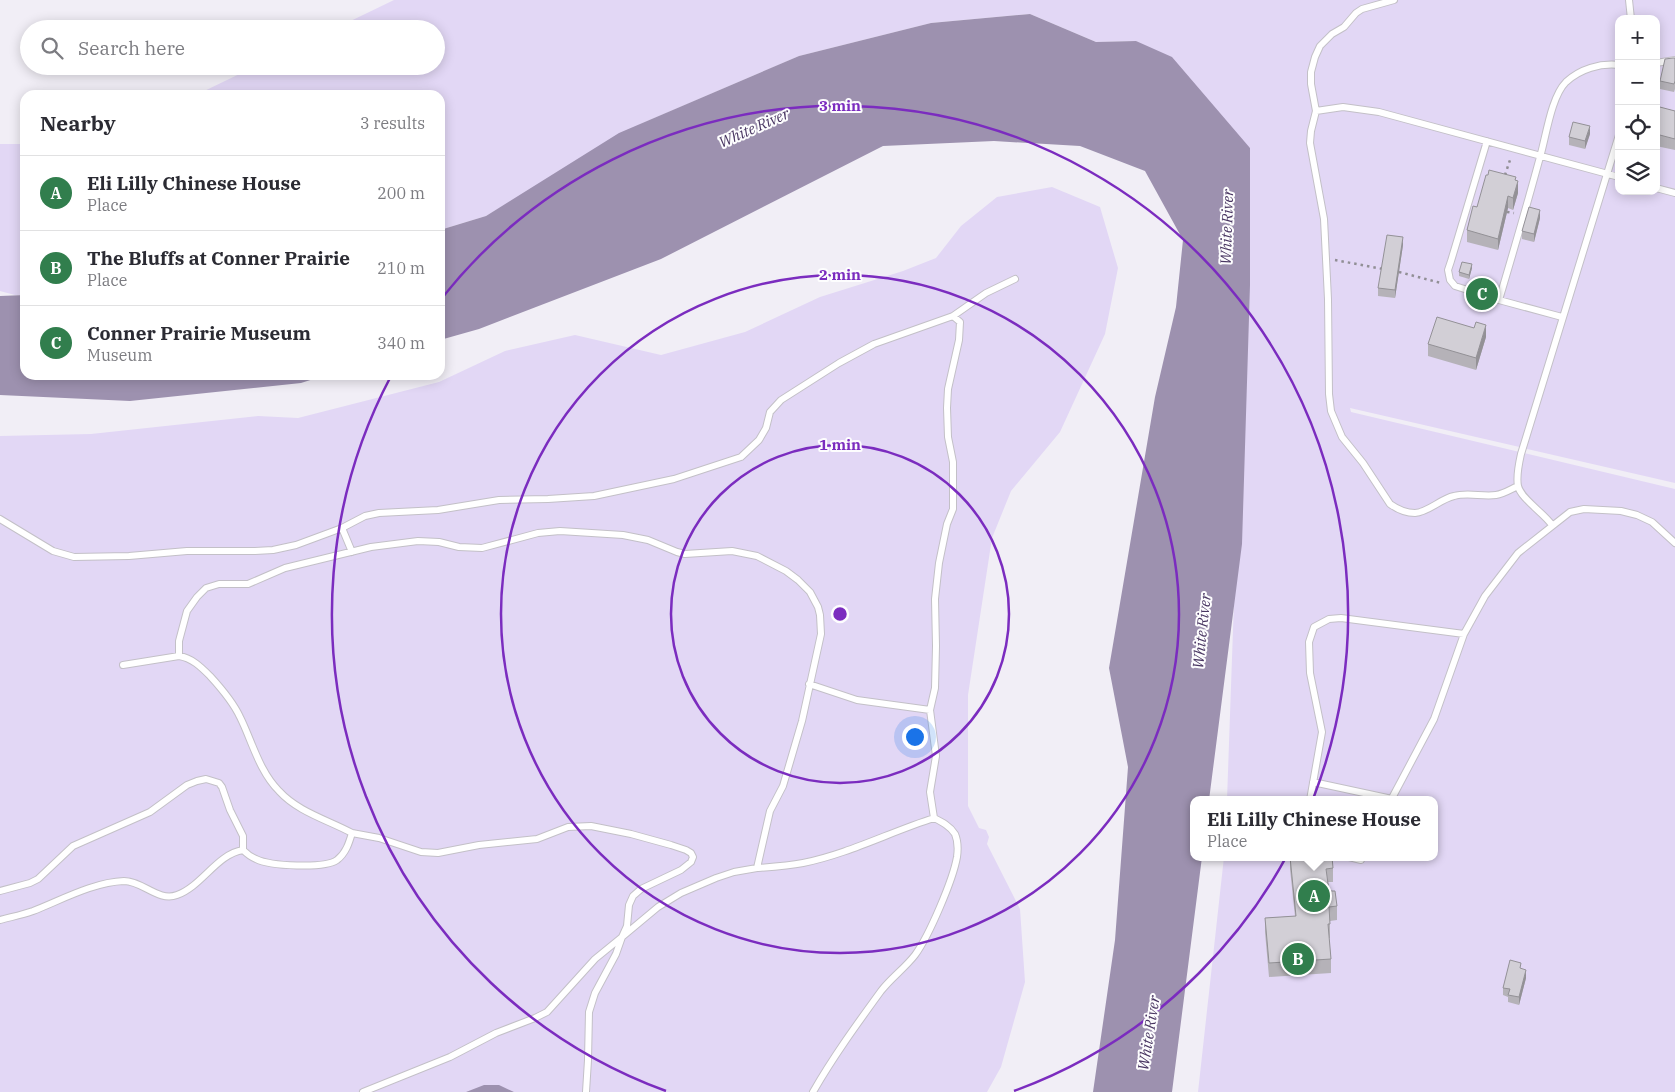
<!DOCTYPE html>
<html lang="en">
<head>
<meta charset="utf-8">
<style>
	body { margin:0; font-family:"IBM Plex Serif",serif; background:#f2f2f3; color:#2b2b33 }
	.controls { position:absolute; right:15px; top:15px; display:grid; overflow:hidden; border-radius:10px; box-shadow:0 2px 12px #0003 }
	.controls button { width:45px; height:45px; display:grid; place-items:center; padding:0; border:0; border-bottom:1px solid #e1e1e2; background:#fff; color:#2b2b33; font:25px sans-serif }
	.you { position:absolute; left:914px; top:736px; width:18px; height:18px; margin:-12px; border:4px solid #fff; border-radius:50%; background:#1a73e8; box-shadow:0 0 0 8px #1a73e833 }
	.badge { display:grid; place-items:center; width:32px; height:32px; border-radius:50%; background:#317e4d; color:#fff; font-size:16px; font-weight:700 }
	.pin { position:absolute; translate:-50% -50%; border:2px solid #fff; box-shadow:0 1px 5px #0006 }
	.popup { position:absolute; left:1190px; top:796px; width:248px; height:65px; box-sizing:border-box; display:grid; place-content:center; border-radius:10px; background:#fff; filter:drop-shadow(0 1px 4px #0005); font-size:16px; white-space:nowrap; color:#7c7c81 }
	.popup b { font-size:19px; color:#2b2b33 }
	.popup::after { content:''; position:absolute; left:50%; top:100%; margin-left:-10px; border:10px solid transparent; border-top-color:#fff }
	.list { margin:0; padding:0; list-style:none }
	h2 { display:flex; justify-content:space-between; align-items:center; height:65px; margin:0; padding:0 20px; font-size:21px }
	h2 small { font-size:16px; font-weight:400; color:#7c7c81 }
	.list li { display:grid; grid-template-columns:32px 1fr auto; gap:15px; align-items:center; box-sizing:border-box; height:75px; padding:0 20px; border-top:1px solid #e1e1e2 }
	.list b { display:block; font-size:19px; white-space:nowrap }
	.list p { margin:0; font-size:16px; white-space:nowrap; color:#7c7c81 }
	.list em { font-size:16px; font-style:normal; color:#7c7c81 }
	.icon { flex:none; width:28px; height:28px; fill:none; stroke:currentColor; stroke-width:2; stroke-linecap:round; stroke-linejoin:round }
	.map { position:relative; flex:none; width:1675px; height:1092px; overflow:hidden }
	.search { position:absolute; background:#fff; box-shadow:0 2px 12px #0003; left:20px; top:20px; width:425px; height:55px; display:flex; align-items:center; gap:12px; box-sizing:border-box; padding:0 18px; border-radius:28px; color:#7c7c81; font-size:19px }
	.panel { position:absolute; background:#fff; box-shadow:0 2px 12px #0003; left:20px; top:90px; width:425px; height:290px; border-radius:15px }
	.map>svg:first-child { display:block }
	.green { fill:#e2d7f5; fill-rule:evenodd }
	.water { fill:#9d91af }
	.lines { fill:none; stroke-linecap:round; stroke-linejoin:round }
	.service-casing { stroke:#c3c0c7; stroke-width:8 }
	.path { stroke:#918f95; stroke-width:2.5; stroke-dasharray:2.5 4; stroke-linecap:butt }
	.service { stroke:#fff; stroke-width:6 }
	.wall { fill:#b5b2b8 }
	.shaded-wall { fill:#939196 }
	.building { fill:#d2cfd6; stroke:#939196 }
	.ring { fill:none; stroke:#7b2cbf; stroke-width:2.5 }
	.labels { text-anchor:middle; stroke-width:4; stroke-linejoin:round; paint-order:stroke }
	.water-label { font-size:15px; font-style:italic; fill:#493662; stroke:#fdfdfe }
	.centre { fill:#7b2cbf; stroke:#fdfdfe; stroke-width:2.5 }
	.ring-label { font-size:15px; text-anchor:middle; font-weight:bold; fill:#7b2cbf; stroke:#fdfdfe; stroke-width:4; stroke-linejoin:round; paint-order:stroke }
</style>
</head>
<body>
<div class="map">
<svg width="1675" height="1092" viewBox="0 0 1675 1092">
	<rect width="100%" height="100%" fill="#f1eef6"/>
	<path class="green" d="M 394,0 L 1675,0 L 1675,483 L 1350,408 L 1351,412 L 1675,489 L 1675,1092 L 1198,1092 L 1224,857 L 1434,857 L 1434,800 L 1227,800 L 1250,148 L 1136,41 L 1096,42 L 1030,14 L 931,23 L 799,56 L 643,123 L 486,216 L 440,230 L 440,95 L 196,95 L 256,66 L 436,66 L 436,29 L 334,29 ZM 1619,19 L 1656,19 L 1656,191 L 1619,191 Z
		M 0,144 L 25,144 L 25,295 L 15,295 L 0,291 Z
		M 1052,187 L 1100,207 L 1118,268 L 1105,334 L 1060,432 L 1011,491 L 992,538 L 968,695 L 968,806 L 979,828 L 986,830 L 989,837 L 987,844 L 1020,909 L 1025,982 L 1001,1067 L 987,1092 L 0,1092 L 0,436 L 91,434 L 258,416 L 298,418 L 439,382 L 505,351 L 575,335 L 661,355 L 745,332 L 820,297 L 903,271 L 936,258 L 961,226 L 997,197 Z"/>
	<path class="water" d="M 1030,14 L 1096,42 L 1136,41 L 1172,57 L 1250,148 L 1250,285 L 1242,544 L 1209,800 L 1194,800 L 1194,857 L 1202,857 L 1172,1092 L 1093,1092 L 1115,940 L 1128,767 L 1109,668 L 1155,397 L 1176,307 L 1183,240 L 1145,171 L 1080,146 L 994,141 L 883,146 L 661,259 L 479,329 L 440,340 L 440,230 L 486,216 L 619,133 L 799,56 L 931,23 Z
		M 25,295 L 25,375 L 326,375 L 301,383 L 130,401 L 0,395 L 0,296 Z
		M 484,1085 L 499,1085 L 514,1092 L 466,1092 Z"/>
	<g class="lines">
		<g class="service-casing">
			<path id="service" d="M 1394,0 L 1362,9 L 1356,13 L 1344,27 L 1332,34 L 1320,46 L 1315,57 L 1311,72 L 1311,84 L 1316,111 L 1311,131 L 1310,143 L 1324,219 L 1328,299 L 1329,394 L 1331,411 L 1342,437 L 1363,463 L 1390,504 C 1397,509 1405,513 1415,513 C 1429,512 1440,499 1454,496 C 1468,492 1482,497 1496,495 C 1504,494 1511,489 1518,486
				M 1629,0 L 1631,19
				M 1656,63 L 1675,60
				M 1316,111 L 1343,107 L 1379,112 L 1619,177
				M 1487,141 L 1451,261 L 1448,270 L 1450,280 L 1455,286 L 1499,300 L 1562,317
				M 1656,188 L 1675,193
				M 1499,300 C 1513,253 1527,205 1540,157 C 1546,137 1551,97 1566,82 C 1580,69 1600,63 1619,65
				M 0,519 L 53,551 L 74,557 L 129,556 L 187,551 L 255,551 L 273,550 L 296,545 L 342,528 L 352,552
				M 1552,525 C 1544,513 1521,499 1518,486 C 1516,476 1519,463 1521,454 L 1619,135
				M 342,528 L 365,516 L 379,513 L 438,510 L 499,500 L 548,499 L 594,496 L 674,479 L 741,457 L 759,440 L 766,428 L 770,412 L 781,400 L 839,363 L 874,344 L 953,316 L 986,293 L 1015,279
				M 179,656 L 179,641 L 187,611 L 197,597 L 206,588 L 219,584 L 248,584 L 285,568 L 371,547 L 418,541 L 439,542 L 459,547 L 482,548 L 538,533 L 560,531 L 623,535 L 648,540 L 677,552 L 685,554 L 732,551 L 757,556 L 786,571 L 798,580 L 810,592 L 818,607 L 820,615 L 821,634 L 802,721 L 783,786 L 770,811 L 757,868 L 734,872 L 716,878 L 681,893 L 658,907 L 622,937 L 616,954 L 595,993 L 589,1012 L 588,1060 L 586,1092
				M 123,665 L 179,656 C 192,658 201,667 210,676 C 221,688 233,702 240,717 C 252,741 259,771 279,791 C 298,812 328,820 352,833
				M 809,684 L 857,700 L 930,710 L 935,688 L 936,646 L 935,599 L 939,563 L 947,524 L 953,509 L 953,462 L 948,437 L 947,408 L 948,389 L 959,340 L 960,322 L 953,316
				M 1313,782 L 1392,799
				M 1310,800 L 1322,732 L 1310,673 L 1309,642 L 1314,627 L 1329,619 L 1341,618 L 1464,634
				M 1391,800 L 1434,719 L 1464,634 L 1485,596 L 1518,553 L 1570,512 L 1584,509 L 1621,511 L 1637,515 L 1652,522 L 1675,543
				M 243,850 C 247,854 251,857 256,859 C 270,866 324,869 337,860 C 346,853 349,843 352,833 L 379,838 L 421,852 L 438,853 L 479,845 L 537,839 L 568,827 L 591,826 L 631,834 L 671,845 L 686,850 L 691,853 L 693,857 L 691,862 L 681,870 L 641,889 L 633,896 L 629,905 L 627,926 L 622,937 L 595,959 L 547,1012 L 535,1018 L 496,1033 L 450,1057 L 363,1092
				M 1349,857 L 1361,860 L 1362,857
				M 757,868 C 772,867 788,866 803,863 C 848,854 890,832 934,818
				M 0,891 L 30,883 L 38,879 L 73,846 L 150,812 L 187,785 L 197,781 L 206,779 L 219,783 L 222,787 L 230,810 L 243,836 L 243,850
				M 0,920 C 11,917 22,915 33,911 C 61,900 94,882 124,881 C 143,881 158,902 177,895 C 202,886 217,854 243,850
				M 813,1092 C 833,1057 857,1024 881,991 C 891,978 905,968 915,955 C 929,936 953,880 957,857 C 958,850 958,841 955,834 C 950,826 942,822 934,818 L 930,792 L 936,756 L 930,710"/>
		</g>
		<path class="path" d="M 1505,175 L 1511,157
			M 1507,212 L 1514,213
			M 1335,260 L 1383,269
			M 1399,272 L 1441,283"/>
		<use href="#service" class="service"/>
	</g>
	<path class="wall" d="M 1675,58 L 1675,89 L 1674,92 L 1660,89 L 1660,81 Z
		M 1656,106 L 1675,111 L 1675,150 L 1656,146 Z
		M 1590,134 L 1585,149 L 1569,145 L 1569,137 Z
		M 1516,180 L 1518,193 L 1513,210 L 1508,208 L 1498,250 L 1467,242 L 1467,230 L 1477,207 Z
		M 1540,218 L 1534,242 L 1522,239 L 1522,231 Z
		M 1403,245 L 1395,298 L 1378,296 L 1378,288 Z
		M 1472,268 L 1469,279 L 1459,276 L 1459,272 Z
		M 1486,337 L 1476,370 L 1428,356 L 1428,344 Z
		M 1290,857 L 1333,868 L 1333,882 L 1328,882 L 1329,891 L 1337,906 L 1337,920 L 1330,921 L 1330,938 L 1329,938 L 1331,959 L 1331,973 L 1269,977 L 1265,932 L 1265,918 L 1295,916 L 1290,869 Z
		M 1521,969 L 1526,978 L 1519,1005 L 1508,1002 L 1508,997 L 1503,995 L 1503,988 Z"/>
	<path class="shaded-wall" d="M 1590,126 L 1590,134 L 1585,149 L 1585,141 Z
		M 1518,181 L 1518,193 L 1513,210 L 1513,198 Z
		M 1508,196 L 1508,208 L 1498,250 L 1498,239 Z
		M 1540,210 L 1540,218 L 1534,242 L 1534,234 Z
		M 1403,237 L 1403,245 L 1395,298 L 1395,290 Z
		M 1472,264 L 1472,268 L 1469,279 L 1469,275 Z
		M 1486,325 L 1486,337 L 1476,370 L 1476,358 Z
		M 1526,970 L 1526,978 L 1519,1005 L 1519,997 Z"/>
	<path class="building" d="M 1673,58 L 1675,58 L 1675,81 L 1674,84 L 1660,81 L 1665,59 Z
		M 1656,106 L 1675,111 L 1675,139 L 1656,134 Z
		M 1573,122 L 1590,126 L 1585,141 L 1569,137 Z
		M 1489,170 L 1516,177 L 1515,180 L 1518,181 L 1513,198 L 1508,196 L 1498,239 L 1467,230 L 1473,206 L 1477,207 L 1486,175 L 1488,175 Z
		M 1529,207 L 1540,210 L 1534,234 L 1522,231 Z
		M 1387,235 L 1403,237 L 1395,290 L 1378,288 Z
		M 1462,262 L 1472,264 L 1469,275 L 1459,272 Z
		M 1437,317 L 1474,328 L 1476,322 L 1486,325 L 1476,358 L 1428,344 Z
		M 1290,857 L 1332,857 L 1333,868 L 1326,869 L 1329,891 L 1335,891 L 1337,906 L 1329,907 L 1330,924 L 1328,924 L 1331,959 L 1269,963 L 1265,918 L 1296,916 Z
		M 1510,960 L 1521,963 L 1520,968 L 1526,970 L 1519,997 L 1508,995 L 1510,989 L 1503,988 Z"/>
	<g class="ring">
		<circle cx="840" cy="614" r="169"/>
		<circle cx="840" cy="614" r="339"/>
		<path d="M666 1091A508 508 0 0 1 391 376M442 298A508 508 0 1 1 1014 1091"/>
	</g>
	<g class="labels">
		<g class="water-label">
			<text transform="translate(754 128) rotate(-24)" y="5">White River</text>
			<text transform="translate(1227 227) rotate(-88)" y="5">White River</text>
			<text transform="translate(1202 631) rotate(-84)" y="5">White River</text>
			<text transform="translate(1149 1033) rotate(-81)" y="5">White River</text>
		</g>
	</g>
	<circle cx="840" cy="614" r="8" class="centre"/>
	<g class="ring-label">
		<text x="840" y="111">3 min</text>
		<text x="840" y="280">2 min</text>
		<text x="840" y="450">1 min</text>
	</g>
</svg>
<div class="controls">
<button>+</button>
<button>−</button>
<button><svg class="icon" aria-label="locate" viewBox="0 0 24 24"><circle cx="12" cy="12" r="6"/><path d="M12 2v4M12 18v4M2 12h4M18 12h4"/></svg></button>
<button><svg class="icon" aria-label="layers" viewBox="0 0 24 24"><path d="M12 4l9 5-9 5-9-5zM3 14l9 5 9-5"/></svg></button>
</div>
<div class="you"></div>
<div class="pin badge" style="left:1314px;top:896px">A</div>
<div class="popup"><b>Eli Lilly Chinese House</b>Place</div>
<div class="pin badge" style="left:1298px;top:959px">B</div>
<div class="pin badge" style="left:1482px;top:294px">C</div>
<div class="search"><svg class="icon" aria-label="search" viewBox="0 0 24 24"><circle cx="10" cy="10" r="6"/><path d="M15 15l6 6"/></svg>Search here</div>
<section class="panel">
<h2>Nearby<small>3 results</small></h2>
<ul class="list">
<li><span class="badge">A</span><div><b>Eli Lilly Chinese House</b><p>Place</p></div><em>200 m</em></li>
<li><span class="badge">B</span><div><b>The Bluffs at Conner Prairie</b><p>Place</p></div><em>210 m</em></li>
<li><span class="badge">C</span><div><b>Conner Prairie Museum</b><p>Museum</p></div><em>340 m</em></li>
</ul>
</section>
</div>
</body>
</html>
